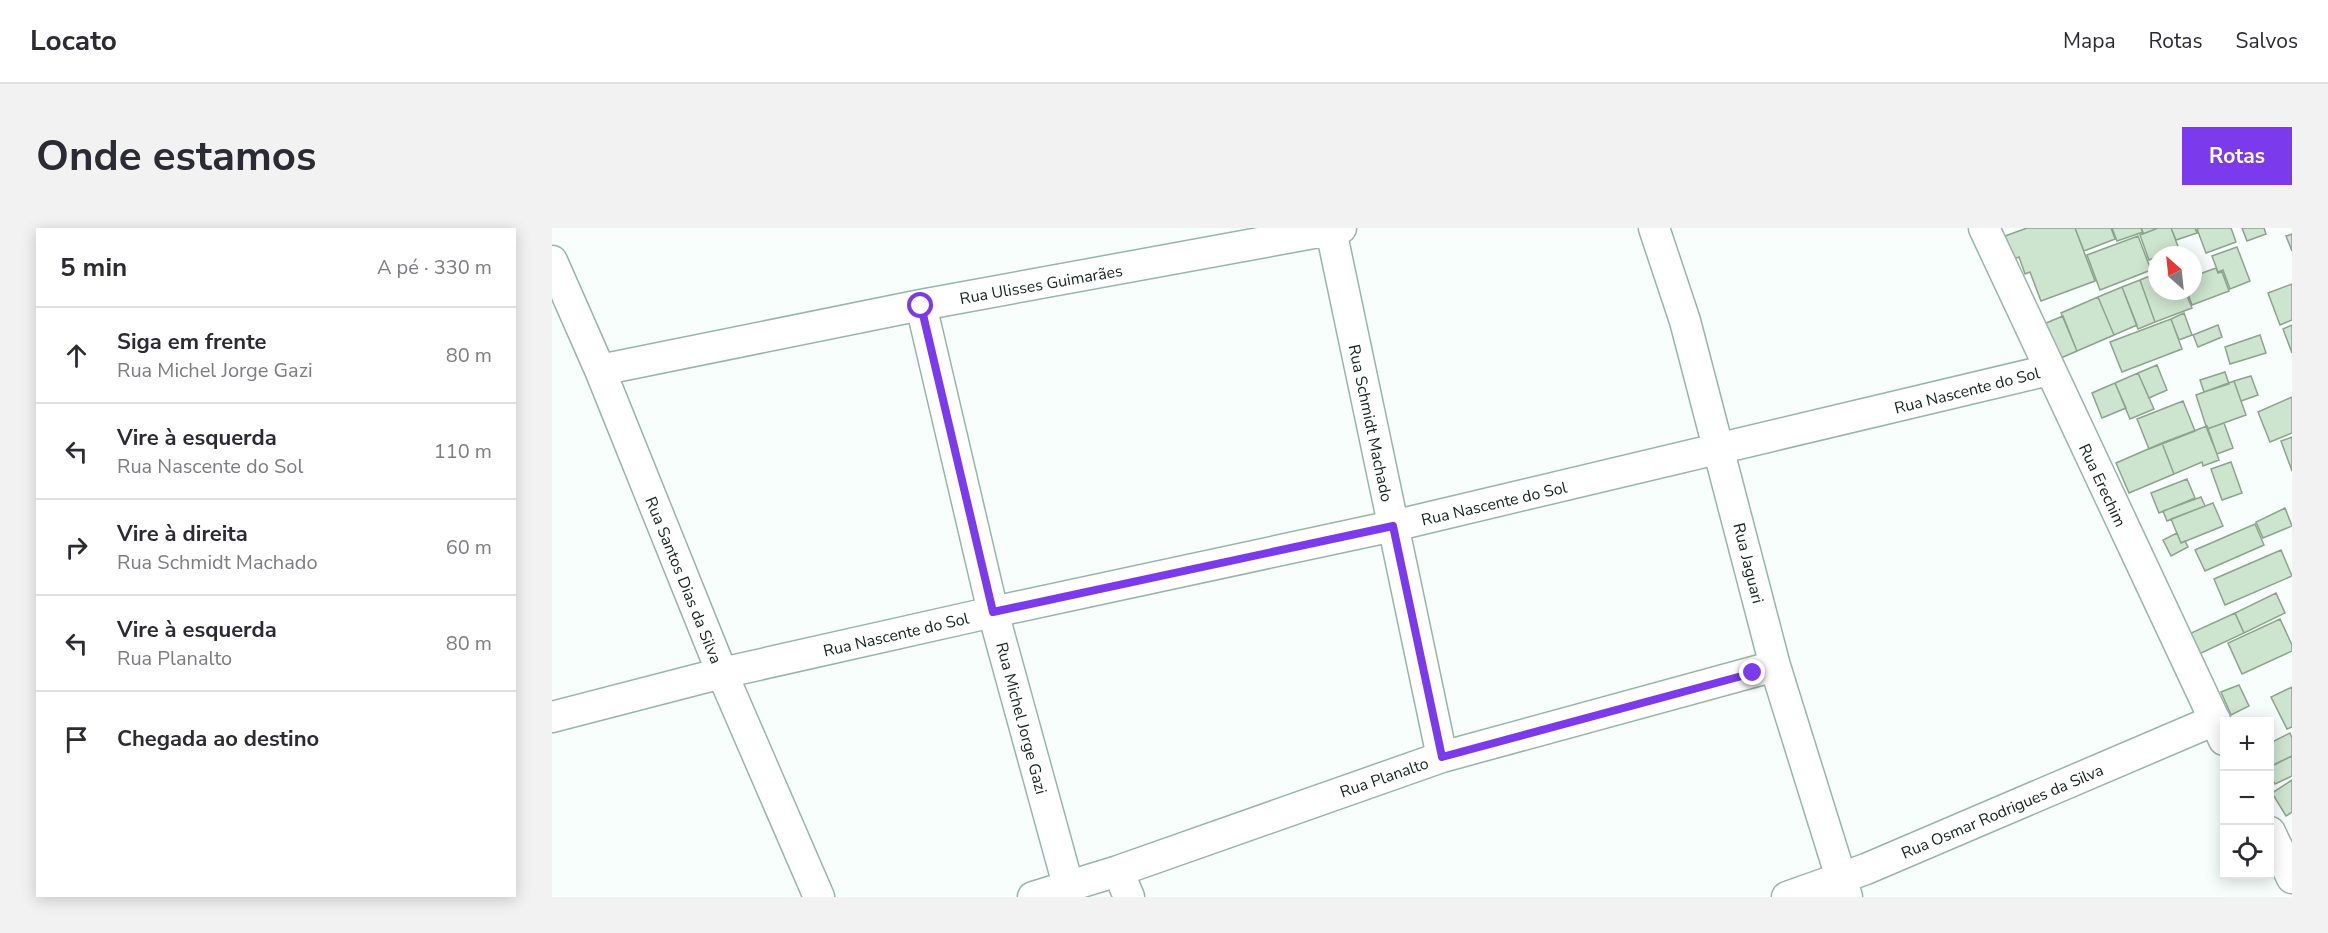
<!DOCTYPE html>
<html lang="pt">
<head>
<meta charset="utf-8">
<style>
	body { margin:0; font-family:"Nunito Sans",sans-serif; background:#f2f2f3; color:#2b2b33 }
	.controls { position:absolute; right:18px; bottom:18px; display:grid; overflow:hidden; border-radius:0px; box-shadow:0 3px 15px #0003 }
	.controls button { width:54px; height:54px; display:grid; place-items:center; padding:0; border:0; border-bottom:2px solid #e1e1e2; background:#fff; color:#2b2b33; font:30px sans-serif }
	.compass { position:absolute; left:1596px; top:18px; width:54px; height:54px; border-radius:50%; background:#fff; box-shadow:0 3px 15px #0003; rotate:333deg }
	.stop { position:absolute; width:18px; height:18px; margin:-14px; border:4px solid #7c3aed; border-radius:50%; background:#fff }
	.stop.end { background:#7c3aed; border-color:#fff; box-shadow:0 2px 6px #0008 }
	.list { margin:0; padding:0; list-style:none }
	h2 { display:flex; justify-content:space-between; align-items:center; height:78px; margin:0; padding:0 24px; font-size:26px }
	h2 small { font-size:20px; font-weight:400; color:#7c7c81 }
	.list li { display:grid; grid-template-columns:39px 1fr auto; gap:18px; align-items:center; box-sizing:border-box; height:96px; padding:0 24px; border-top:2px solid #e1e1e2 }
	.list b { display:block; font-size:22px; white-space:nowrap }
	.list p { margin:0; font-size:20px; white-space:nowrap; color:#7c7c81 }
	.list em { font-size:20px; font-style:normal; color:#7c7c81 }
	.icon { flex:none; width:33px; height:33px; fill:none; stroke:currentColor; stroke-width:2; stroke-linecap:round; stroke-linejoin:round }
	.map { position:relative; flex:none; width:1740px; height:669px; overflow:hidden; border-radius:0px }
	header { display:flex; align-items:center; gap:36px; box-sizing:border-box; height:84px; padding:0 30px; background:#fff; border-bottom:2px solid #e1e1e2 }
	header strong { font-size:28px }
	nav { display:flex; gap:33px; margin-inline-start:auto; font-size:21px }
	.intro { display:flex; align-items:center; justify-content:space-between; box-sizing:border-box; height:144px; padding:0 36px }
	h1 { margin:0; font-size:42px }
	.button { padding:15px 27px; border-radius:0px; background:#7c3aed; color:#fff; font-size:21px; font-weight:700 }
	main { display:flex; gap:36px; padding:0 36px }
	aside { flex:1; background:#fff; border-radius:0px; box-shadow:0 3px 15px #0003 }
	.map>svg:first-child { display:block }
	.building { fill:#cde4ce; stroke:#8da38e; stroke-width:1.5 }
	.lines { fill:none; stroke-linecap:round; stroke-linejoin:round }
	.minor-casing { stroke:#97b6a9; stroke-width:33 }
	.minor { stroke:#fff; stroke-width:30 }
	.route { stroke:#7c3aed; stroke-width:8 }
	.labels { text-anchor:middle; stroke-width:4.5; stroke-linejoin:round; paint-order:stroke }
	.street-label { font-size:16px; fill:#15221d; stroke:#fff }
</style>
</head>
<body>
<header>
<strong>Locato</strong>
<nav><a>Mapa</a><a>Rotas</a><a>Salvos</a></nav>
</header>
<div class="intro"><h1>Onde estamos</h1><a class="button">Rotas</a></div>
<main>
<aside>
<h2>5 min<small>A pé · 330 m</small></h2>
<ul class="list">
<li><svg class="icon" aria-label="ahead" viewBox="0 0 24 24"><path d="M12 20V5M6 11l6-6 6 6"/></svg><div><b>Siga em frente</b><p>Rua Michel Jorge Gazi</p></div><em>80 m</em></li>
<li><svg class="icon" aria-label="left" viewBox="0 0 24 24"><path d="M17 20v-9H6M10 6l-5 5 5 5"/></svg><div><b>Vire à esquerda</b><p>Rua Nascente do Sol</p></div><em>110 m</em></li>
<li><svg class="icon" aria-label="right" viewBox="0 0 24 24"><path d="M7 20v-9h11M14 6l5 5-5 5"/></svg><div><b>Vire à direita</b><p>Rua Schmidt Machado</p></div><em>60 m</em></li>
<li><svg class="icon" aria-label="left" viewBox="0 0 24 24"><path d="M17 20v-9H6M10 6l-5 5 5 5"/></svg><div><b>Vire à esquerda</b><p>Rua Planalto</p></div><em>80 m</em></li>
<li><svg class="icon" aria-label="arrive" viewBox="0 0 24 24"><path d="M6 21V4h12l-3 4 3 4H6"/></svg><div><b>Chegada ao destino</b></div></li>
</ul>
</aside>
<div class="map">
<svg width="1740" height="669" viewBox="0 0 1740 669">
	<rect width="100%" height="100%" fill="#f7fefb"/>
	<path class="building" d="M 1475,0 L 1523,0 L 1543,53 L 1489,73 L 1478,44 L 1473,46 L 1467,29 L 1462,31 L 1453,8 Z
		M 1523,0 L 1559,0 L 1563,11 L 1532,23 Z
		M 1560,0 L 1589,0 L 1591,4 L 1565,13 Z
		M 1589,0 L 1606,0 L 1591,6 Z
		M 1606,0 L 1619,0 L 1627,21 L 1605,27 L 1605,29 L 1597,32 L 1588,7 Z
		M 1619,0 L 1643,0 L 1645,5 L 1624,12 Z
		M 1648,0 L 1679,0 L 1684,14 L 1654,25 L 1645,1 Z
		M 1690,0 L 1712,0 L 1714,6 L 1695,13 Z
		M 1740,6 L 1740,23 L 1734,8 Z
		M 1586,8 L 1599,42 L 1548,62 L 1535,27 Z
		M 1685,19 L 1698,53 L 1678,61 L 1671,42 L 1666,44 L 1660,28 Z
		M 1664,40 L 1666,45 L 1670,44 L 1677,63 L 1640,77 L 1635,63 L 1641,63 L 1641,56 L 1645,55 L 1642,48 Z
		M 1605,45 L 1605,63 L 1633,63 L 1640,80 L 1603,94 L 1588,52 Z
		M 1588,52 L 1603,94 L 1586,101 L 1570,59 Z
		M 1740,56 L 1740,92 L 1728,97 L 1716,65 Z
		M 1570,59 L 1585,97 L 1562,107 L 1546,69 Z
		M 1546,69 L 1562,107 L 1525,123 L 1509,85 Z
		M 1632,85 L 1640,107 L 1627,112 L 1619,91 Z
		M 1511,88 L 1525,123 L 1502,133 L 1487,98 Z
		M 1619,91 L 1630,121 L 1570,144 L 1558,114 Z
		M 1666,97 L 1670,109 L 1646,119 L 1641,107 Z
		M 1740,97 L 1740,125 L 1731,101 Z
		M 1708,107 L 1714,125 L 1678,136 L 1673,119 Z
		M 1605,137 L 1615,162 L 1597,170 L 1586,145 Z
		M 1673,144 L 1677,156 L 1652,164 L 1648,152 Z
		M 1586,145 L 1602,181 L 1578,191 L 1563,155 Z
		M 1699,148 L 1706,167 L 1689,173 L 1682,153 Z
		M 1682,153 L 1694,187 L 1655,201 L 1644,167 Z
		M 1563,155 L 1574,180 L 1550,190 L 1540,165 Z
		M 1740,169 L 1740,205 L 1718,214 L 1706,184 Z
		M 1631,173 L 1643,203 L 1597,221 L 1585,191 Z
		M 1672,195 L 1681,220 L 1665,226 L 1655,201 Z
		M 1655,198 L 1667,232 L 1651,238 L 1650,234 L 1622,246 L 1610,215 Z
		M 1740,209 L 1740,243 L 1729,213 Z
		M 1610,215 L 1622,246 L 1577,265 L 1564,235 Z
		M 1679,234 L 1690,265 L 1670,272 L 1659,241 Z
		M 1635,251 L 1643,270 L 1607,285 L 1599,265 Z
		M 1649,269 L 1653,278 L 1615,293 L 1611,283 Z
		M 1661,275 L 1671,298 L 1629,315 L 1619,291 Z
		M 1733,280 L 1740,298 L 1711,310 L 1704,294 Z
		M 1703,296 L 1712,317 L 1653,343 L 1643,322 Z
		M 1625,305 L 1629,315 L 1633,313 L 1636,319 L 1619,328 L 1611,312 Z
		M 1729,322 L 1740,348 L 1673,377 L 1662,351 Z
		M 1724,365 L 1733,385 L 1692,405 L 1683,385 Z
		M 1683,385 L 1692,405 L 1647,426 L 1637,406 Z
		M 1728,391 L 1740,417 L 1740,423 L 1690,446 L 1676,415 Z
		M 1687,457 L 1697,478 L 1679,487 L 1669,464 Z
		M 1740,459 L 1740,499 L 1735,501 L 1719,469 Z
		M 1738,505 L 1740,510 L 1740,528 L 1719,538 L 1718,515 Z
		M 1740,528 L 1740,548 L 1723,556 L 1718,546 L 1718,539 Z
		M 1740,552 L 1740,584 L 1734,588 L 1720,565 Z"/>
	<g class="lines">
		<g class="minor-casing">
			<path id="minor" d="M 1102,0 L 1133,93 L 1223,438 L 1295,669
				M 1432,0 L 1672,512
				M 779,2 L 890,529
				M 0,33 L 48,142 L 170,445 L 267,669
				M 369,77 L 441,384 L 516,657
				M 48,142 L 369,77 L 789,0
				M 0,489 L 170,445 L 441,384 L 841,298 L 1497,142
				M 1718,604 L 1740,650
				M 566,643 L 577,669
				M 481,669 L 566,643 L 890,529 L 1223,438
				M 1235,669 L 1314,641 L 1663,492"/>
		</g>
		<use href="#minor" class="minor"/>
	</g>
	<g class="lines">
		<path class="route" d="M 369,78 L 441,384 L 841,298 L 890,529 L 1201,445"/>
	</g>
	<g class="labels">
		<g class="street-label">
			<text transform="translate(489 56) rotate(-10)" y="6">Rua Ulisses Guimarães</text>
			<text transform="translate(1415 162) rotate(-14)" y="6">Rua Nascente do Sol</text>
			<text transform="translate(819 195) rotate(78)" y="6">Rua Schmidt Machado</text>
			<text transform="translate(1551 257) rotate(65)" y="6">Rua Erechim</text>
			<text transform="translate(942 275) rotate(-13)" y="6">Rua Nascente do Sol</text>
			<text transform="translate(1197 335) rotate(76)" y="6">Rua Jaguari</text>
			<text transform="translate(132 352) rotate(68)" y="6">Rua Santos Dias da Silva</text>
			<text transform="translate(344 406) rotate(-13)" y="6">Rua Nascente do Sol</text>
			<text transform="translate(470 490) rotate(75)" y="6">Rua Michel Jorge Gazi</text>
			<text transform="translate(832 549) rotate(-19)" y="6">Rua Planalto</text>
			<text transform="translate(1450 583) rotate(-23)" y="6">Rua Osmar Rodrigues da Silva</text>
		</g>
	</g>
</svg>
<div class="controls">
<button>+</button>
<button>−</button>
<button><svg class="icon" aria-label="locate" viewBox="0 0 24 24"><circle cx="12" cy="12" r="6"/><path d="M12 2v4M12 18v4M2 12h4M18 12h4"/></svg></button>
</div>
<svg class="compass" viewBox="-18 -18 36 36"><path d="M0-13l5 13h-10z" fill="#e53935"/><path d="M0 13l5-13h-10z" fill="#7c7c81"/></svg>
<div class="stop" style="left:369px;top:78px"></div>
<div class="stop end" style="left:1201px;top:445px"></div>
</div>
</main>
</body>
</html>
